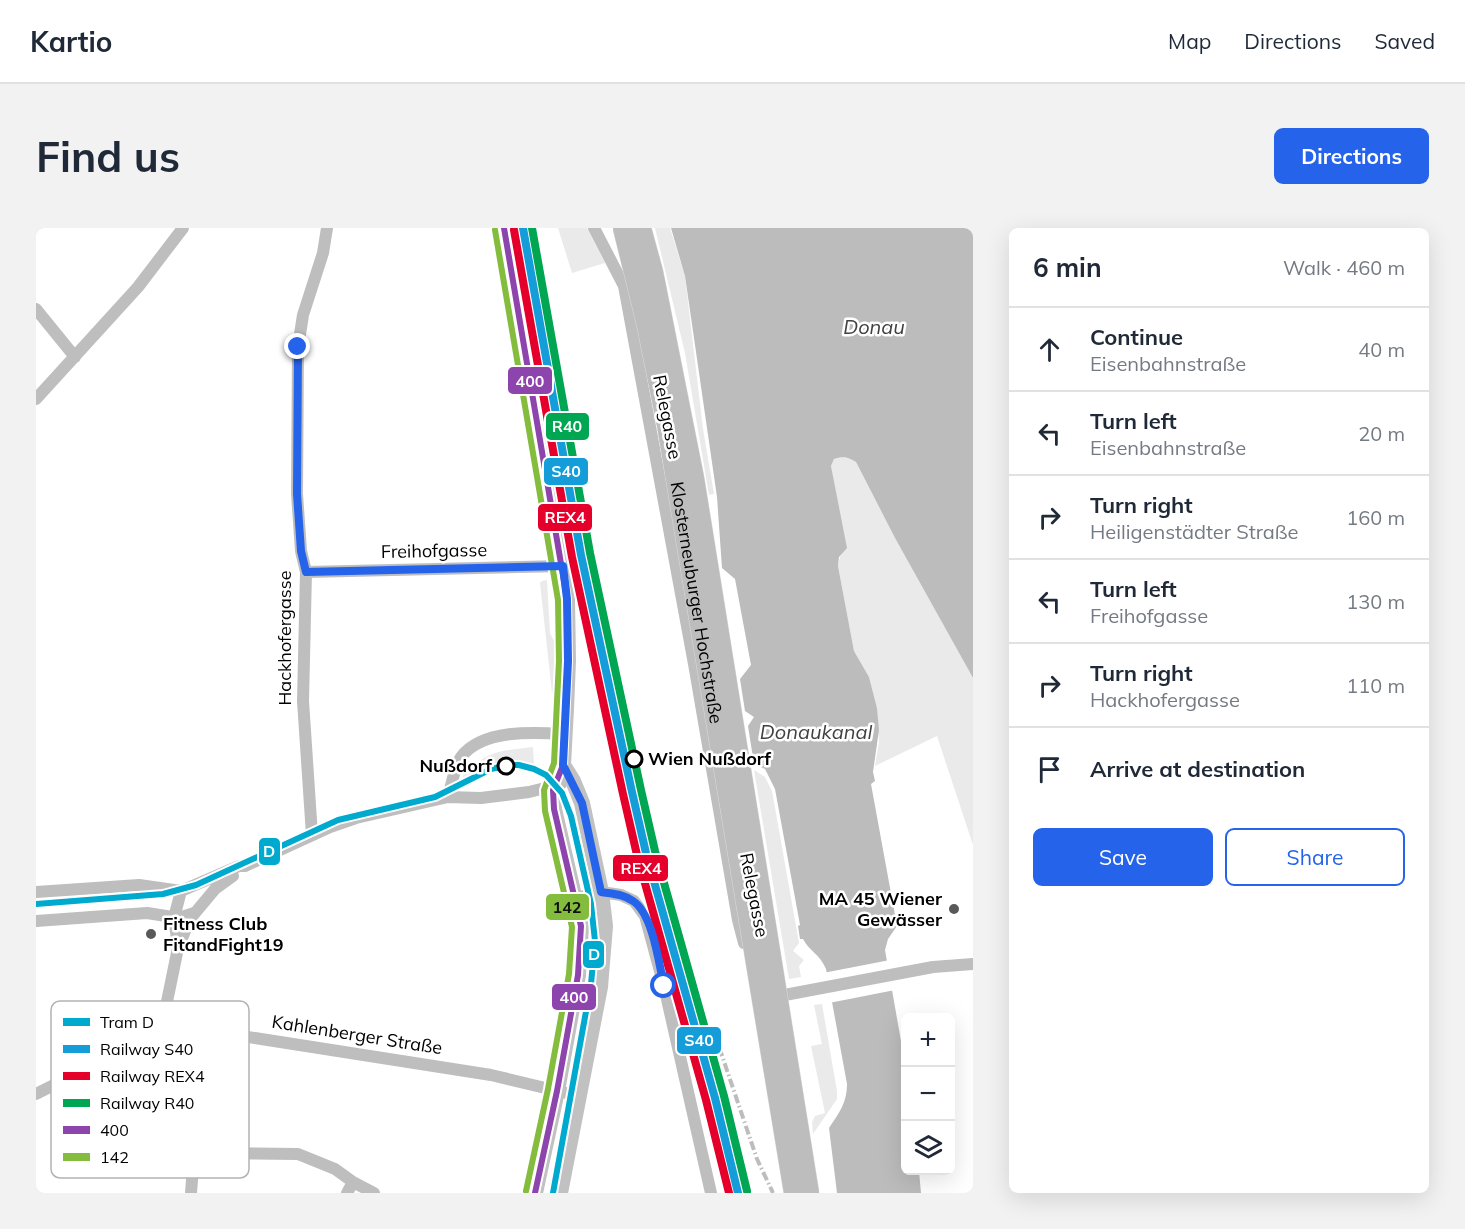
<!DOCTYPE html>
<html lang="en">
<head>
<meta charset="utf-8">
<style>
	body { margin:0; font-family:Mulish,sans-serif; background:#f2f2f3; color:#1f2937 }
	.controls { position:absolute; right:18px; bottom:18px; display:grid; overflow:hidden; border-radius:9px; box-shadow:0 6px 24px #0002 }
	.controls button { width:54px; height:54px; display:grid; place-items:center; padding:0; border:0; border-bottom:2px solid #e0e1e3; background:#fff; color:#1f2937; font:30px sans-serif }
	.stop { position:absolute; width:18px; height:18px; margin:-14px; border:4px solid #2563eb; border-radius:50%; background:#fff }
	.stop.end { background:#2563eb; border-color:#fff; box-shadow:0 2px 6px #0008 }
	.list { margin:0; padding:0; list-style:none }
	h2 { display:flex; justify-content:space-between; align-items:center; height:78px; margin:0; padding:0 24px; font-size:26px }
	h2 small { font-size:20px; font-weight:400; color:#747a83 }
	.list li { display:grid; grid-template-columns:39px 1fr auto; gap:18px; align-items:center; box-sizing:border-box; height:84px; padding:0 24px; border-top:2px solid #e0e1e3 }
	.list b { display:block; font-size:22px; white-space:nowrap }
	.list p { margin:0; font-size:20px; white-space:nowrap; color:#747a83 }
	.list em { font-size:20px; font-style:normal; color:#747a83 }
	.actions { display:flex; gap:12px; padding:18px 24px }
	.actions a { flex:1; padding:14px 0; border:2px solid #2563eb; border-radius:9px; text-align:center; font-size:21px; color:#2563eb }
	.actions .main { background:#2563eb; color:#fff }
	.icon { flex:none; width:33px; height:33px; fill:none; stroke:currentColor; stroke-width:2; stroke-linecap:round; stroke-linejoin:round }
	.map { position:relative; flex:none; width:937px; height:965px; overflow:hidden; border-radius:9px }
	header { display:flex; align-items:center; gap:36px; box-sizing:border-box; height:84px; padding:0 30px; background:#fff; border-bottom:2px solid #e0e1e3 }
	header strong { font-size:28px }
	nav { display:flex; gap:33px; margin-inline-start:auto; font-size:21px }
	.intro { display:flex; align-items:center; justify-content:space-between; box-sizing:border-box; height:144px; padding:0 36px }
	h1 { margin:0; font-size:42px }
	.button { padding:15px 27px; border-radius:9px; background:#2563eb; color:#fff; font-size:21px; font-weight:700 }
	main { display:flex; gap:36px; padding:0 36px }
	aside { flex:1; background:#fff; border-radius:9px; box-shadow:0 6px 24px #0002 }
	.map>svg:first-child { display:block }
	.green { fill:#eaeaea }
	.water { fill:#bcbcbc }
	.pier { fill:#fff }
	.lines { fill:none; stroke-linecap:round; stroke-linejoin:round }
	.minor { stroke:#bebebe; stroke-width:12 }
	.secondary { stroke:#c1c1c1; stroke-width:16 }
	.rail { stroke:#bdbdbd; stroke-width:4; stroke-dasharray:9 3 1.5 3; stroke-linecap:butt }
	.trunk-bridge-casing { stroke:#dbdbdb; stroke-width:21; stroke-linecap:butt }
	.trunk-bridge { stroke:#bdbdbd; stroke-width:20 }
	.bus-1-casing { stroke:#fff; stroke-width:10 }
	.bus-2-casing { stroke:#fff; stroke-width:10 }
	.bus-1 { stroke:#8e44ad; stroke-width:6 }
	.bus-2 { stroke:#84bc3d; stroke-width:6 }
	.rail-1-casing { stroke:#fff; stroke-width:12 }
	.rail-2-casing { stroke:#fff; stroke-width:12 }
	.rail-3-casing { stroke:#fff; stroke-width:12 }
	.rail-1 { stroke:#159dd9; stroke-width:8 }
	.rail-2 { stroke:#e4002b; stroke-width:8 }
	.rail-3 { stroke:#00a651; stroke-width:8 }
	.tram-1-casing { stroke:#fff; stroke-width:10 }
	.tram-1 { stroke:#00a9ce; stroke-width:6 }
	.route { stroke:#2563eb; stroke-width:8 }
	.stop-dot { fill:#fff; stroke:#000; stroke-width:3 }
	.poi-dot { fill:#595959; stroke:#fff; stroke-width:2 }
	.labels { text-anchor:middle; stroke-width:5; stroke-linejoin:round; paint-order:stroke }
	.street-label { font-size:18px; fill:#000; stroke:#fff }
	.stop-label { font-size:18px; font-weight:bold; fill:#000; stroke:#fff; text-anchor:start }
	.poi-label { font-size:18px; font-weight:bold; fill:#000; stroke:#fff; text-anchor:end }
	.water-label { font-size:20px; font-style:italic; fill:#404040; stroke:#fff }
	.key { fill:#fff; stroke:#b2b2b2; stroke-width:1.5 }
	.key-label { font-size:16px; fill:#000 }
	.line-badge { stroke:#fff; stroke-width:2 }
	.badge-label { font-size:16px; text-anchor:middle; font-weight:bold; fill:#fff }
	.pale-badge-label { font-size:16px; text-anchor:middle; font-weight:bold; fill:#111 }
</style>
</head>
<body>
<header>
<strong>Kartio</strong>
<nav><a>Map</a><a>Directions</a><a>Saved</a></nav>
</header>
<div class="intro"><h1>Find us</h1><a class="button">Directions</a></div>
<main>
<div class="map">
<svg width="937" height="965" viewBox="0 0 937 965">
	<rect width="100%" height="100%" fill="#fff"/>
	<path class="green" d="M 522,0 L 551,0 L 569,35 L 536,45 Z
		M 619,0 L 634,0 L 649,48 L 667,201 L 678,266 L 673,267 L 649,125 Z
		M 805,229 L 813,230 L 820,234 L 859,310 L 937,450 L 937,617 L 901,508 L 839,538 L 843,514 L 841,480 L 833,449 L 818,423 L 802,338 L 805,325 L 799,261 L 795,238 L 798,231 Z
		M 511,352 L 514,405 L 521,419 L 519,466 L 516,465 L 504,355 L 506,353 Z
		M 497,519 L 498,538 C 471,529 452,539 427,551 L 428,541 L 435,543 C 448,522 474,522 497,519 Z
		M 718,542 L 729,549 L 736,563 L 763,715 L 757,723 L 768,732 L 763,738 L 765,749 L 753,751 Z
		M 786,776 L 801,863 L 801,871 L 777,906 L 776,894 L 779,888 L 789,885 L 775,818 L 786,816 L 778,777 Z"/>
	<path class="water" d="M 635,0 L 937,0 L 937,450 L 859,310 L 820,234 C 812,229 807,228 798,231 L 795,238 L 811,320 L 803,329 L 802,338 L 818,423 L 833,449 L 841,480 L 843,502 L 837,544 L 839,553 L 835,556 L 861,698 L 852,711 L 849,722 L 869,836 L 870,942 L 883,943 L 885,965 L 801,965 L 793,900 C 803,885 811,875 811,856 L 790,741 C 784,726 773,723 767,711 L 764,711 L 762,698 L 764,697 L 739,561 L 729,541 L 718,536 L 712,498 L 718,489 L 709,483 L 704,451 L 715,437 L 699,351 L 686,340 L 681,269 L 649,48 Z"/>
	<path class="pier" d="M 854,732 L 859,762 L 793,775 L 787,745 Z"/>
	<g class="lines">
		<path class="minor" d="M 558,0 L 588,58 L 658,436 L 702,692 L 708,715
			M 0,81 L 39,129
			M 0,171 L 102,59 L 147,0
			M 270,344 L 527,338
			M 412,569 C 415,559 419,537 425,529 C 446,501 498,504 528,506
			M 276,607 L 267,473 L 270,344 L 265,323 L 261,266 L 262,119 L 267,87 L 287,25 L 291,0
			M 0,664 L 103,657 L 145,663 L 203,638 L 209,638 L 294,599 L 320,590 L 412,569 L 445,570 L 493,564 L 525,556
			M 540,670 L 565,664 L 585,667 L 598,673 L 609,688 L 628,758 L 675,965
			M 0,693 L 111,685 L 143,690 L 158,685
			M 142,718 L 138,690 L 145,663
			M 738,769 L 897,739 L 937,736
			M 0,866 L 106,813 L 126,798 L 148,799 L 455,847 L 543,868
			M 160,929 L 180,925 L 262,926 L 299,941 L 317,954 L 338,965
			M 155,965 L 157,939 L 160,929 L 160,920 L 142,875 L 127,818 L 126,798 L 142,720 L 154,691 L 179,661 L 197,648
			M 311,965 L 317,954"/>
		<path class="secondary" d="M 468,0 L 531,371 L 532,433 L 530,481 L 527,537 L 517,562 L 518,581 L 545,698 L 542,747 L 521,863 L 499,965
			M 524,965 L 564,759 L 569,698 L 565,664 L 546,575 L 537,553 L 527,537"/>
		<path class="rail" d="M 678,804 L 721,931 L 737,965"/>
		<g class="trunk-bridge-casing">
			<g id="trunk-bridge">
				<path id="s1" d="M 587,0 L 610,93 L 631,197 L 758,965"/>
				<path d="M 605,0 L 617,44 L 658,250 L 773,965"/>
			</g>
		</g>
		<use href="#trunk-bridge" class="trunk-bridge"/>
		<g class="bus-1-casing">
			<path id="bus-1" d="M 468,0 L 531,371 L 532,433 L 527,537 L 517,562 L 518,581 L 545,698 L 542,747 L 521,863 L 499,965"/>
		</g>
		<g class="bus-2-casing">
			<path id="bus-2" d="M 459,2 L 522,372 L 523,433 L 518,535 L 508,562 L 509,583 L 536,699 L 533,746 L 512,861 L 490,963"/>
		</g>
		<use href="#bus-1" class="bus-1"/>
		<use href="#bus-2" class="bus-2"/>
		<g class="rail-1-casing">
			<path id="rail-1" d="M 487,0 L 545,327 L 596,564 L 610,625 L 679,870 L 702,965"/>
		</g>
		<g class="rail-2-casing">
			<path id="rail-2" d="M 478,2 L 536,329 L 587,566 L 601,627 L 670,872 L 693,965"/>
		</g>
		<g class="rail-3-casing">
			<path id="rail-3" d="M 496,0 L 554,325 L 605,562 L 619,623 L 688,868 L 711,963"/>
		</g>
		<use href="#rail-1" class="rail-1"/>
		<use href="#rail-2" class="rail-2"/>
		<use href="#rail-3" class="rail-3"/>
		<g class="tram-1-casing">
			<path id="tram-1" d="M 0,676 L 127,666 L 160,657 L 302,592 L 399,569 L 455,541 L 473,537 L 483,537 L 498,541 L 510,547 L 526,565 L 535,588 L 555,676 L 559,713 L 555,756 L 517,965"/>
		</g>
		<use href="#tram-1" class="tram-1"/>
	</g>
	<g class="lines">
		<path class="route" d="M 262,119 L 261,266 L 265,323 L 270,344 L 527,338 L 531,371 L 532,433 L 527,537 L 546,575 L 565,664 C 577,666 587,666 597,673 C 617,686 623,736 628,758"/>
	</g>
	<g class="stop-dot">
		<circle cx="598" cy="531" r="8"/>
		<circle cx="470" cy="538" r="8"/>
	</g>
	<g class="poi-dot">
		<circle cx="918" cy="681" r="6"/>
		<circle cx="115" cy="706" r="6"/>
	</g>
	<g class="labels">
		<g class="street-label">
			<text transform="translate(631 189) rotate(79)" y="6">Relegasse</text>
			<text transform="translate(398 323) rotate(-1)" y="6">Freihofgasse</text>
			<text dy="6" stroke="none"><textPath href="#s1" startOffset="382">Klosterneuburger Hochstraße</textPath></text>
			<text transform="translate(249 410) rotate(-90)" y="6">Hackhofergasse</text>
			<text transform="translate(718 667) rotate(79)" y="6">Relegasse</text>
			<text transform="translate(321 807) rotate(9)" y="6">Kahlenberger Straße</text>
		</g>
		<g class="stop-label">
			<text x="612" y="537">Wien Nußdorf</text>
			<text x="456" y="544" text-anchor="end">Nußdorf</text>
		</g>
		<g class="poi-label">
			<text x="906" y="677">MA 45 Wiener<tspan x="906" dy="21">Gewässer</tspan></text>
			<text x="127" y="702" text-anchor="start">Fitness Club<tspan x="127" dy="21">FitandFight19</tspan></text>
		</g>
		<g class="water-label">
			<text x="838" y="106">Donau</text>
			<text x="780" y="511">Donaukanal</text>
		</g>
	</g>
	<rect x="15" y="773" width="198" height="177" rx="9" class="key"/>
	<rect x="27" y="790" width="27" height="8" fill="#00a9ce"/>
	<rect x="27" y="817" width="27" height="8" fill="#159dd9"/>
	<rect x="27" y="844" width="27" height="8" fill="#e4002b"/>
	<rect x="27" y="871" width="27" height="8" fill="#00a651"/>
	<rect x="27" y="898" width="27" height="8" fill="#8e44ad"/>
	<rect x="27" y="925" width="27" height="8" fill="#84bc3d"/>
	<g class="key-label">
		<text x="64" y="800">Tram D</text>
		<text x="64" y="827">Railway S40</text>
		<text x="64" y="854">Railway REX4</text>
		<text x="64" y="881">Railway R40</text>
		<text x="64" y="908">400</text>
		<text x="64" y="935">142</text>
	</g>
	<g class="line-badge">
		<rect x="471" y="138" width="46" height="29" rx="6" fill="#8e44ad"/>
		<rect x="509" y="184" width="45" height="29" rx="6" fill="#00a651"/>
		<rect x="507" y="229" width="46" height="29" rx="6" fill="#159dd9"/>
		<rect x="501" y="275" width="56" height="29" rx="6" fill="#e4002b"/>
		<rect x="222" y="609" width="23" height="29" rx="6" fill="#00a9ce"/>
		<rect x="576" y="626" width="57" height="28" rx="6" fill="#e4002b"/>
		<rect x="509" y="665" width="45" height="28" rx="6" fill="#84bc3d"/>
		<rect x="546" y="712" width="23" height="29" rx="6" fill="#00a9ce"/>
		<rect x="515" y="755" width="46" height="28" rx="6" fill="#8e44ad"/>
		<rect x="640" y="798" width="46" height="29" rx="6" fill="#159dd9"/>
	</g>
	<g class="badge-label">
		<text x="494" y="159">400</text>
		<text x="531" y="204">R40</text>
		<text x="530" y="249">S40</text>
		<text x="529" y="295">REX4</text>
		<text x="233" y="629">D</text>
		<text x="605" y="646">REX4</text>
		<text x="558" y="732">D</text>
		<text x="538" y="775">400</text>
		<text x="663" y="818">S40</text>
	</g>
	<g class="pale-badge-label">
		<text x="531" y="685">142</text>
	</g>
</svg>
<div class="controls">
<button>+</button>
<button>−</button>
<button><svg class="icon" aria-label="layers" viewBox="0 0 24 24"><path d="M12 4l9 5-9 5-9-5zM3 14l9 5 9-5"/></svg></button>
</div>
<div class="stop" style="left:628px;top:758px"></div>
<div class="stop end" style="left:262px;top:119px"></div>
</div>
<aside>
<h2>6 min<small>Walk · 460 m</small></h2>
<ul class="list">
<li><svg class="icon" aria-label="ahead" viewBox="0 0 24 24"><path d="M12 20V5M6 11l6-6 6 6"/></svg><div><b>Continue</b><p>Eisenbahnstraße</p></div><em>40 m</em></li>
<li><svg class="icon" aria-label="left" viewBox="0 0 24 24"><path d="M17 20v-9H6M10 6l-5 5 5 5"/></svg><div><b>Turn left</b><p>Eisenbahnstraße</p></div><em>20 m</em></li>
<li><svg class="icon" aria-label="right" viewBox="0 0 24 24"><path d="M7 20v-9h11M14 6l5 5-5 5"/></svg><div><b>Turn right</b><p>Heiligenstädter Straße</p></div><em>160 m</em></li>
<li><svg class="icon" aria-label="left" viewBox="0 0 24 24"><path d="M17 20v-9H6M10 6l-5 5 5 5"/></svg><div><b>Turn left</b><p>Freihofgasse</p></div><em>130 m</em></li>
<li><svg class="icon" aria-label="right" viewBox="0 0 24 24"><path d="M7 20v-9h11M14 6l5 5-5 5"/></svg><div><b>Turn right</b><p>Hackhofergasse</p></div><em>110 m</em></li>
<li><svg class="icon" aria-label="arrive" viewBox="0 0 24 24"><path d="M6 21V4h12l-3 4 3 4H6"/></svg><div><b>Arrive at destination</b></div></li>
</ul>
<div class="actions"><a class="main">Save</a><a>Share</a></div>
</aside>
</main>
</body>
</html>
